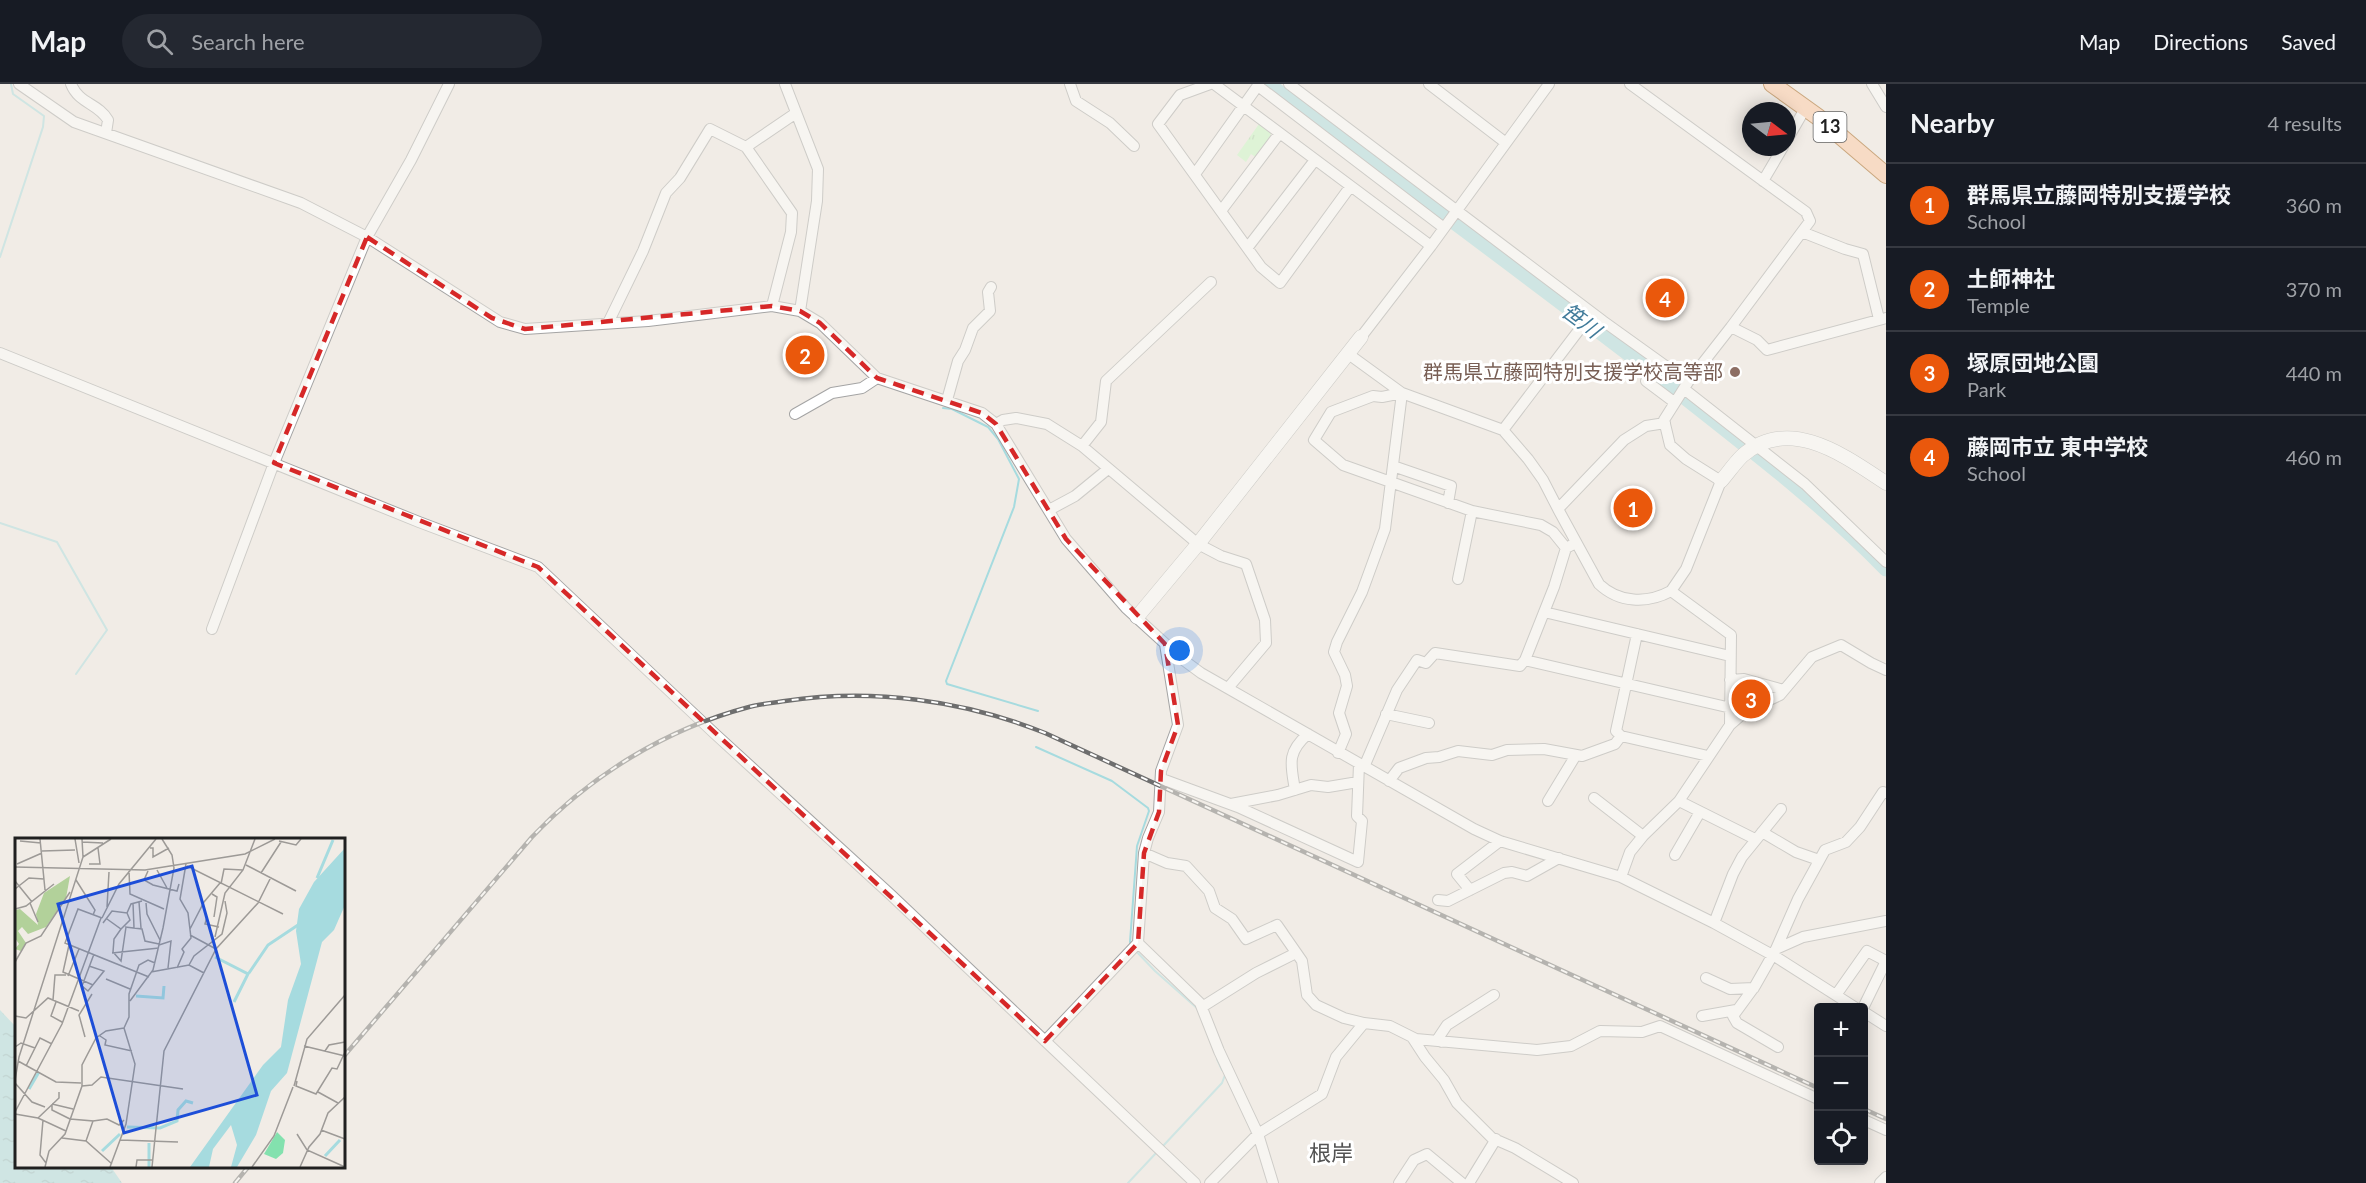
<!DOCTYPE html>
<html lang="en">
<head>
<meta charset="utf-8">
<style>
	body { margin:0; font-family:Lato,"Noto Sans JP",sans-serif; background:#242831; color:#f1f3f6 }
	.controls { position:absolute; right:18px; bottom:18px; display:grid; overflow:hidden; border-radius:6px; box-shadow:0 3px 15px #0003 }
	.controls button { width:54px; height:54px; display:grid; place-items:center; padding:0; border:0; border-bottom:2px solid #363941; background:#171b24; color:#f1f3f6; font:30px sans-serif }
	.compass { position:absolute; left:1742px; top:18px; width:54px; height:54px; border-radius:50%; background:#171b24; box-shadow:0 3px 15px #0003; rotate:106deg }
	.you { position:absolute; left:1180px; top:567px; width:21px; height:21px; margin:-15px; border:4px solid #fff; border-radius:50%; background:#1a73e8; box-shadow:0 0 0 9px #1a73e833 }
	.badge { display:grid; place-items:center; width:39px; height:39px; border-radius:50%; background:#ea580c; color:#fff; font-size:20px; font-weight:700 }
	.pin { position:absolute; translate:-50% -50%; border:3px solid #fff; box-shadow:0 2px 6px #0006 }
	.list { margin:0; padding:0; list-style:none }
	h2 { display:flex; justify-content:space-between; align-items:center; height:78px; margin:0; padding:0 24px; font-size:26px }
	h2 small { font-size:20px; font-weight:400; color:#9ea1a6 }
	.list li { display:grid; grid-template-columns:39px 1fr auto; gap:18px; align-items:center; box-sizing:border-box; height:84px; padding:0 24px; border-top:2px solid #363941 }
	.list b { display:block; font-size:22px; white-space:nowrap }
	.list p { margin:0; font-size:20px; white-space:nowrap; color:#9ea1a6 }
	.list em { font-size:20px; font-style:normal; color:#9ea1a6 }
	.icon { flex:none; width:33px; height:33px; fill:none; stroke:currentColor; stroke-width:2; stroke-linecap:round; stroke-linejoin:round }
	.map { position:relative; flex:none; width:1886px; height:1099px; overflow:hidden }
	header { display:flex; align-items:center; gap:36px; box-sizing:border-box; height:84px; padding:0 30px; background:#171b24; border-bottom:2px solid #363941 }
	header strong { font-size:28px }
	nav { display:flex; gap:33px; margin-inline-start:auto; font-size:21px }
	.search { width:420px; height:54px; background:#242831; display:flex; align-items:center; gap:15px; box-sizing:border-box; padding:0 21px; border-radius:33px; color:#9ea1a6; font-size:22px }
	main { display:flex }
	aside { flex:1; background:#171b24 }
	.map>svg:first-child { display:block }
	.park { fill:url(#park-tufts) }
	.water { fill:url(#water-ripples) }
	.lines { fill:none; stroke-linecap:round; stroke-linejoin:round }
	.stream { stroke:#a6dbdf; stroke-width:2 }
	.river { stroke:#a6dbdf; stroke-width:15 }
	.minor-casing { stroke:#a4a4a4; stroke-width:12 }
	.tertiary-casing { stroke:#a4a4a4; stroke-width:15 }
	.primary-casing { stroke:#9c5100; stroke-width:18 }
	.minor { stroke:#fff; stroke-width:10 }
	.tertiary { stroke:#fff; stroke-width:14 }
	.primary { stroke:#fec69e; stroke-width:16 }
	.rail-casing { stroke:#6e6e6e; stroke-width:4.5 }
	.rail { stroke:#fff; stroke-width:2; stroke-dasharray:7; stroke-linecap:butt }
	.marked { fill:none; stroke:#d62828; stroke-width:4.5; stroke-dasharray:12 8; stroke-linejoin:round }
	.education-dot { fill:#8d6e63; stroke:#fff; stroke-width:2 }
	.labels { text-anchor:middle; stroke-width:6; stroke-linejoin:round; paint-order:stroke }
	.shield { fill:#fff; stroke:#636363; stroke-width:1.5 }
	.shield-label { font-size:18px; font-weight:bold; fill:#202020 }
	.education-label { font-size:20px; fill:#785e54; stroke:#fff; text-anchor:end }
	.water-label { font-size:21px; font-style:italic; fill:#417b9a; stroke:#fff }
	.quarter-label { font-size:22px; fill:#535353; stroke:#fff }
	.inset-river { fill:none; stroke:#a6dbdf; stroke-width:3 }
	.inset-road { fill:none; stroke:#9d9a97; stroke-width:1.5 }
	.view { fill:#1d4ed8; fill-opacity:0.15; stroke:#1d4ed8; stroke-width:3 }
	.inset-edge { fill:none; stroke:#202020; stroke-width:3 }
</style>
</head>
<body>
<header>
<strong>Map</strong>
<div class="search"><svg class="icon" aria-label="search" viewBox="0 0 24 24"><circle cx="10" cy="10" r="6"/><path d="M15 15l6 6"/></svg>Search here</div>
<nav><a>Map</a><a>Directions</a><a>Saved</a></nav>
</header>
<main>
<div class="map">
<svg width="1886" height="1099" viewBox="0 0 1886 1099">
	<defs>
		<pattern id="park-tufts" width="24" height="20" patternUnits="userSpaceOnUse" patternTransform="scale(1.5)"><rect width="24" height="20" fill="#c7fbc3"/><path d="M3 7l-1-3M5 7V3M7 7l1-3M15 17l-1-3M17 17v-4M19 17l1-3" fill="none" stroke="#abd7a7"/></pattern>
		<pattern id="water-ripples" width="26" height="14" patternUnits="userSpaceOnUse" patternTransform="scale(1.5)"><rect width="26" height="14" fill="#a6dbdf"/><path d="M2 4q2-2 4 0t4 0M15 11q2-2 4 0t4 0" fill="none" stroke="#8fbcbf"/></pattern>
	</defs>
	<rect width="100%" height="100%" fill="#f1ece6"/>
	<path class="park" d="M 1259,40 L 1271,48 L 1270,55 L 1257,74 L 1251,70 L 1246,78 L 1237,71 Z
		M 1735,600 L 1746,600 L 1778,608 L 1737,631 Z"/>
	<path class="water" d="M 0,926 L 16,943 L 16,1082 L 111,1083 L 122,1099 L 0,1099 Z"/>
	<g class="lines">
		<path class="stream" d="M 0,173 L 43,43 L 44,32 L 13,10 L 11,0
			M 943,324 L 952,325 L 988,343 L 998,355 L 1019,395 L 1014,423 L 946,597 L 947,600 L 1038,627
			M 0,439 L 57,458 L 107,546 L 76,590
			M 1036,663 L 1112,697 L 1148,724 L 1149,727 L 1137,762 L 1130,858 L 1131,860
			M 1136,867 L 1155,887 L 1198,925
			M 1217,975 L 1222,986
			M 1163,1062 L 1222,999 L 1225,991
			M 1128,1099 L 1157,1068"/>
		<path class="river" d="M 1268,0 C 1402,99 1536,198 1668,300 C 1741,358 1821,418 1886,485"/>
		<g class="minor-casing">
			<path id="minor" d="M 19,0 L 74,38 L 301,119 L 367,153 L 500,238 L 525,245 L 648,237 L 772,222 L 800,227 L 820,239 L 877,294 L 982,329 L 996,340 L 1066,455 L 1126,524 L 1182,575 L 1201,589 L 1474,745 L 1500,757 L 1621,793 L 1714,839 L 1776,873 L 1856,924
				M 71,0 C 79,20 98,19 108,36 L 106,49
				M 785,0 L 818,85 L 817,117 L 800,227
				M 1070,0 L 1076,17 L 1110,39 L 1134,62
				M 1210,0 L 1180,11 L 1158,40 L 1261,183 L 1280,199 L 1350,103
				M 1214,0 L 1431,162
				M 1289,0 L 1603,237 L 1688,298
				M 1429,0 L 1506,59
				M 1630,0 L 1806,128 L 1810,137 L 1731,243 L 1688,298 L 1664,336 L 1670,361 L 1686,375 L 1721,397 L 1686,485 L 1671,507 L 1731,551 L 1730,641
				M 1872,0 L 1886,23
				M 1258,2 L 1444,144
				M 1787,56 L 1806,23
				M 746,63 L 796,29
				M 1195,90 L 1259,0
				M 1763,97 L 1783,63
				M 1221,127 L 1279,50
				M 1802,148 L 1845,165 L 1863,170 L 1879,235
				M 1248,163 L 1315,76
				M 608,239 L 643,167 L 666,109 L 680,94 L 710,45 L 746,63 L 792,129 L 791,148 L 772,222
				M 1731,243 L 1757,256 L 1767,266 L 1886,234
				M 1361,253 L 1431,162 L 1549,0
				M 0,269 L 419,438 L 538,483 L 714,649 L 891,811 L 1195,1099
				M 1646,297 L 1674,318
				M 1684,305 L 1805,400 L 1886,478
				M 947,316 L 958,277 L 965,266 L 973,244 L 990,227 L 988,208 L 991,203
				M 795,330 L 832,309 L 862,304 L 877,294
				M 1665,339 L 1646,342 L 1624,356 L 1558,425 L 1599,500 C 1619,519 1647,520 1671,507
				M 996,340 L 1003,336 L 1016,334 L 1047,340 L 1082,362 L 1198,460 L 1221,472 L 1246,480 L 1265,536 L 1266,559 L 1228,604
				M 1503,346 L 1579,246
				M 1082,362 L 1101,338 L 1106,297 L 1211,198
				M 1393,382 L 1451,402 L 1448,419
				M 1558,425 L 1543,396 L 1528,375 L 1503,346 L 1402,309 L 1382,313 L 1373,312 L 1331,328 L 1314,356 L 1343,381 L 1472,427 L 1541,441 L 1553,448 L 1566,464
				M 1049,426 L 1075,412 L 1108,385
				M 1458,495 L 1472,427
				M 1544,528 L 1730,572
				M 212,545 L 274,379 L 367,153 L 411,76 L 449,0
				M 1525,576 L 1731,624
				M 1730,596 L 1744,595 L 1784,606
				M 1386,630 L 1429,639
				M 1621,652 L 1616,647 L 1637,550
				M 1338,669 L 1346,650 L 1339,629 L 1347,602 L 1345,591 L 1334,568 L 1337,558 L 1362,508 L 1385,445 L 1402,309 L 1347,269
				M 1364,683 L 1397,606 L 1417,576 L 1426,579 L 1435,569 L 1520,582 L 1525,576 L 1554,503 L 1566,464 L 1576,459
				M 1162,695 L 1238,723 L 1358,778 L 1362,737 L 1357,732 L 1359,680
				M 1389,697 L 1399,684 L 1426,674 L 1439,673 L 1458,667 L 1492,671 L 1507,666 L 1544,665 L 1582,672 L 1615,660 L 1621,652 L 1708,672
				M 1295,706 C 1291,681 1286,669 1308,650
				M 1594,714 L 1643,752
				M 1548,717 L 1576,671
				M 1679,717 L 1755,755
				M 1231,720 L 1278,711 L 1311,701 L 1328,703 L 1358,698
				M 1762,748 L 1796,768 L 1819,776
				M 1144,769 L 1167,779 L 1186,782 L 1209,807 L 1215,824 L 1232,835 L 1246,855 L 1277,841 L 1302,877 L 1307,911 L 1316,921 L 1344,934 L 1364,939 L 1390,942 L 1416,955 L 1537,966 L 1571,962 L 1600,947 L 1642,948 L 1660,942 L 1818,1015
				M 1675,771 L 1700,728
				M 1621,793 L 1630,768 L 1643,752 L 1679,717 L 1730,641 L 1746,627 L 1780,611 L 1812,573 L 1841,561 L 1871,579 L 1886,586
				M 1470,806 L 1457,790 L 1500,757
				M 1438,816 L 1448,817 L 1504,789 L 1512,788 L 1527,792 L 1559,774
				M 1714,839 L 1733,790 L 1742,773 L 1781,725
				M 1138,859 L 1200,919 L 1219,967 L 1258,1050 L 1273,1099
				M 1776,865 L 1803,853 L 1886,837
				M 1706,894 L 1730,905 L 1754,904
				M 1836,911 L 1867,867 L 1886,877 L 1863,924
				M 1202,923 L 1256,889 L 1296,869
				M 1864,928 L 1886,942
				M 1702,932 L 1736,926
				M 1412,953 L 1425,973 L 1444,996 L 1457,1019 L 1492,1054 L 1515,1064 L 1573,1099
				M 1045,957 L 1138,859 L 1144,769 L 1148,754 L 1159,728 L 1161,687 L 1178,641 L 1165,560
				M 1441,958 L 1439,953 L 1447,941 L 1494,911
				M 1778,963 L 1737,939 L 1733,932 L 1755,902 L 1776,865 L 1798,815 L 1825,766 L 1846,758 L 1860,743 L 1883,708 L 1886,709
				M 1864,1036 L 1886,1046
				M 1210,1099 L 1258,1050 L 1322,1010 L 1336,973 L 1364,939
				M 1399,1099 L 1414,1076 L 1427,1070 L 1462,1099
				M 1469,1099 L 1496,1055
				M 1880,1099 L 1886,1093"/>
		</g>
		<g class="tertiary-casing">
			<path id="tertiary" d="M 1721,397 C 1728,389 1734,380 1742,372 C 1789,330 1845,372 1886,399
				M 1137,533 L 1198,460 L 1361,253"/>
		</g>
		<g class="primary-casing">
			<path id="primary" d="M 1772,0 L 1818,33 L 1886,91"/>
		</g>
		<use href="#minor" class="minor"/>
		<use href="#tertiary" class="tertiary"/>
		<use href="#primary" class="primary"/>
		<g class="rail-casing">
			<path id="rail" d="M 344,972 L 532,753 C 591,691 666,645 749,623 C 760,620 773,619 785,617 C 872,604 963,616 1045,649 L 1818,1004
				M 1864,1025 L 1886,1035
				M 235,1099 L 249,1082"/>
		</g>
		<use href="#rail" class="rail"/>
	</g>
	<path d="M0 0H1886V1099H0ZM 367,153 L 492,234 L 525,245 L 772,222 L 800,227 L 820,239 L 877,294 L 982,329 L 996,340 L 1066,455 L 1165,560 L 1178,641 L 1161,687 L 1159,728 L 1144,769 L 1138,859 L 1045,957 L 538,483 L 274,379 Z" fill="#f1ece6" fill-opacity=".55" fill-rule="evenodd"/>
	<path class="marked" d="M 367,153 L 492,234 L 525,245 L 772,222 L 800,227 L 820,239 L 877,294 L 982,329 L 996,340 L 1066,455 L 1165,560 L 1178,641 L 1161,687 L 1159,728 L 1144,769 L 1138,859 L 1045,957 L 538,483 L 274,379 Z"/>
	<circle class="education-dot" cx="1735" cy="288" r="6"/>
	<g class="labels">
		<rect class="shield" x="1813.5" y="28" width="33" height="30" rx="4.5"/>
		<g class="shield-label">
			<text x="1830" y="49">13</text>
		</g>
		<g class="education-label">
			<text x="1723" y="295">群馬県立藤岡特別支援学校高等部</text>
		</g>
		<g class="water-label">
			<text transform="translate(1581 237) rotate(37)" y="7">笹川</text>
		</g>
		<g class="quarter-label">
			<text x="1331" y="1077">根岸</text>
		</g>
	</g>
	<g transform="translate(15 754)">
		<rect width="330" height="330" fill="#f1ece6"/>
		<path d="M 55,38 L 51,60 L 31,89 L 13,96 L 7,89 L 3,93 L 11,105 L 6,113 L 0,111 L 4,106 L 0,100 L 0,72 L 5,71 L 23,87 L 21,76 L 29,55 Z" fill="#b2d19a"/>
		<path d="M 262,294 L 270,302 L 268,315 L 261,321 L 249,316 Z" fill="#83e1ae"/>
		<path d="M 330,10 L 330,67 L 319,92 L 307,104 L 272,235 L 256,253 L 241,297 L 222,329 L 216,329 L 222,307 L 216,287 L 198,311 L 194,329 L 175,329 L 248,227 L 266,209 L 273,162 L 286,126 L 281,93 L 284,71 L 299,44 Z" fill="#a6dbdf"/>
		<path class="inset-river" d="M 302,40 L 318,2M 200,119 L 233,136 L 219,164M 234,135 L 253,107 L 283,87M 121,158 L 148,160 L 149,148M 14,251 L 24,234M 112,289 L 145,290 L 162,283 L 163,272 L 171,263 L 178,265M 134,305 L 134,329M 87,313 L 105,296M 310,318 L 325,302"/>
		<path class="inset-road" d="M 25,1 L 30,52M 60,1 L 64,25M 5,3 L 26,5M 264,3 L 281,7 L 286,1M 67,4 L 88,5M 135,10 L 138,10 L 138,19 L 154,10M 27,13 L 60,12M 68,19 L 96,1M 2,26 L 27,15M 74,26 L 85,26 L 83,10M 231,27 L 281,53M 172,28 L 268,76M 0,29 L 130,32 L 230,16 L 260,1M 142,32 L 152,50M 114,33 L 115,56 L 149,71M 133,33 L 129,42 L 138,47 L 162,53 L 164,46M 246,35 L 266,4M 61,42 L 80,72 L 78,77M 0,43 L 17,64M 206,46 L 209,31 L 228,32M 0,51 L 14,40 L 29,41M 197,56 L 202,59 L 199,79M 124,64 L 126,90M 15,65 L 23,84M 118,65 L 119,90M 131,65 L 132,76 L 145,102M 92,69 L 94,34M 0,71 L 11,68 L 39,46M 192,79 L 190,86 L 204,89M 87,80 L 63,71 L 50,105 L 134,139M 87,80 L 104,46 L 141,1M 92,81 L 106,91 L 115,82 L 112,75M 88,85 L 97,73 L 112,75 L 116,66 L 127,63M 110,89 L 127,91 L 130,103 L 144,106M 106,91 L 99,101 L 98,114 L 106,123 L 111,89M 175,91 L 189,64 L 205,45M 175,97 L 201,111M 200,99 L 210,55 L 228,32 L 240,1M 54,107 L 48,134 L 78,147M 144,107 L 156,103 L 153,130M 97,115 L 144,110M 0,124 L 11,105 L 26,98 L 55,54M 174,127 L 179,118 L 207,96 L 212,75 L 210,63M 74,128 L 89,133 L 73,153 L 67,148 L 79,116M 162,130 L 169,114 L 167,111 L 176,100 L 173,75 L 165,61 L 171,26M 136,134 L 174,127 L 189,135M 53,138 L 64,111M 91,141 L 115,151M 38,162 L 40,137 L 51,137M 115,163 L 138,132 L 148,90 L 159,30 L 157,17 L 147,1M 41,164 L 36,178 L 47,184M 0,178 L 11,180 L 33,160 L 64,173M 85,198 L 91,202 L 90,207 L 117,213M 70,199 L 64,177 L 77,156M 289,208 L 330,218M 0,209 L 6,205 L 20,210M 310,213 L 314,207 L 330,204M 3,223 L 41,244 L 66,245M 11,228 L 25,200 L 37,206M 0,242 L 4,219 L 68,19 L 67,1M 282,243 L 281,248 L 301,256 L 317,230 L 322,231 L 330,214M 0,245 L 17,264 L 30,269M 67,248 L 77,247 L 86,239 L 168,251M 279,248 L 292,201 L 330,157M 303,254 L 323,265M 37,266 L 37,272 L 55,281M 37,266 L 58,271M 0,274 L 47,186 L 86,80M 0,276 L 23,280 L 51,293M 23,280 L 44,260 L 44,254M 55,281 L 78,283 L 71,303M 28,282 L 25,317 L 31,325M 78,283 L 92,281 L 104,287 L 109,282M 306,292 L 330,301M 282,296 L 292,312 L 330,329M 47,300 L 71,303 L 97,326M 105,302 L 163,304M 30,329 L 34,313 L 50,296 L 67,248 L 67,227 L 81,200 L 91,193 L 109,190M 95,329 L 111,286 L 120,226 L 109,190 L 114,179 L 114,156 L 124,127 L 133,122 L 140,125M 121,329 L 122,322 L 137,322M 137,329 L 149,213 L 201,111 L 243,65 L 256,39M 237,329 L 259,298 L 278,249M 285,329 L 294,309 L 305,296 L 313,275 L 330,259"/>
		<path class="view" d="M 177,28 L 242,257 L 109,295 L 43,66 Z"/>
		<rect width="330" height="330" class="inset-edge"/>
	</g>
</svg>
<div class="controls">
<button>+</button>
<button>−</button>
<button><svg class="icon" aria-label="locate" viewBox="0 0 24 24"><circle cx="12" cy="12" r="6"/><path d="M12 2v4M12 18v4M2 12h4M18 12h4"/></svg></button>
</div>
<svg class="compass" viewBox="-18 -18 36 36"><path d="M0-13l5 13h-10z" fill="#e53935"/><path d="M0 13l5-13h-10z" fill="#9ea1a6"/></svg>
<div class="you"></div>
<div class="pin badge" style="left:1633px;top:424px">1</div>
<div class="pin badge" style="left:805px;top:271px">2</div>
<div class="pin badge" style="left:1751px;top:615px">3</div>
<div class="pin badge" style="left:1665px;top:214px">4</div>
</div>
<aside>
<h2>Nearby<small>4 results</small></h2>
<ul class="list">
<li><span class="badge">1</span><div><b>群馬県立藤岡特別支援学校</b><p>School</p></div><em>360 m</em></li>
<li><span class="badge">2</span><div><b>土師神社</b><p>Temple</p></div><em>370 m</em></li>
<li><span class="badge">3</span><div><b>塚原団地公園</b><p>Park</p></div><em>440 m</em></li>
<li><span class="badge">4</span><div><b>藤岡市立 東中学校</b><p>School</p></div><em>460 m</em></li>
</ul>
</aside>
</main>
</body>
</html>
